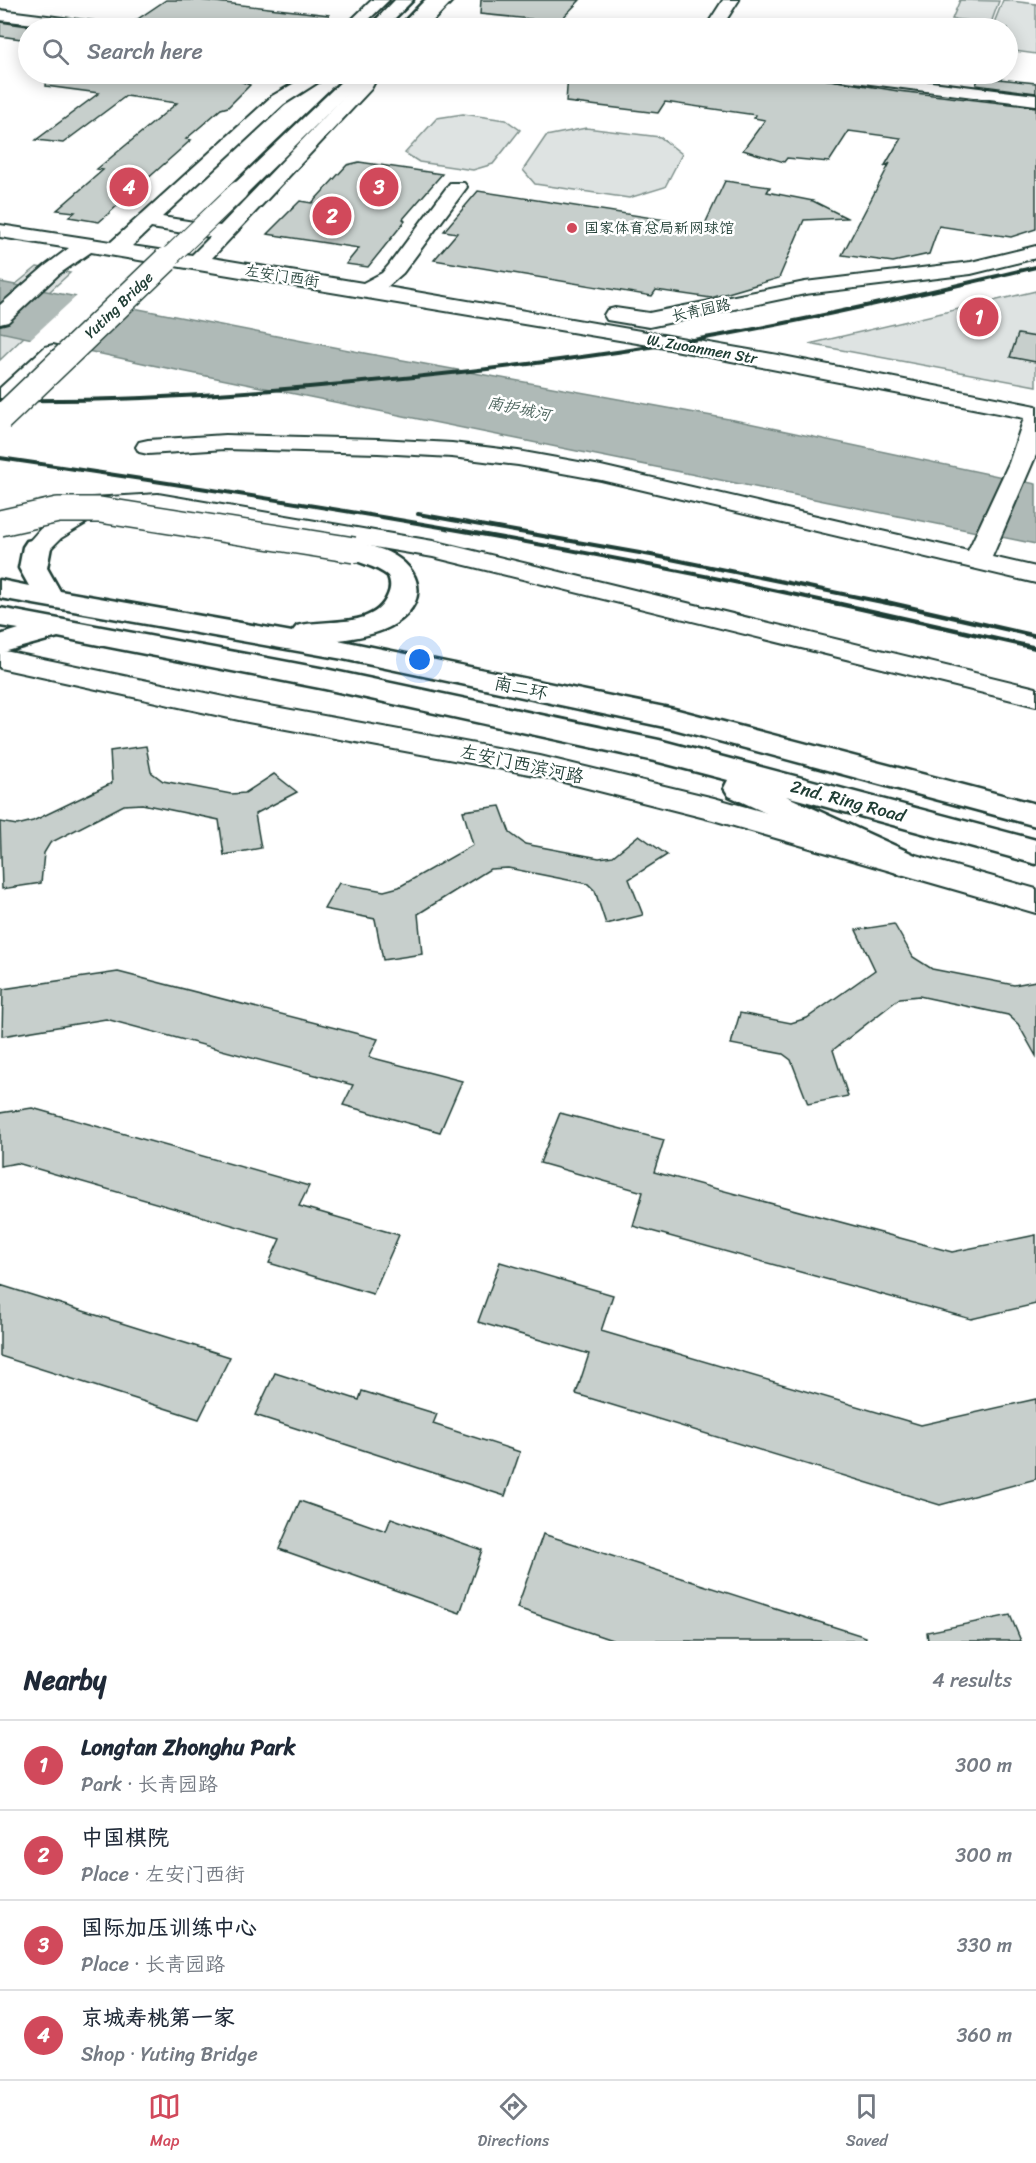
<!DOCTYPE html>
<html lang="en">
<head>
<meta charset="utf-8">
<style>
	body { margin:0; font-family:Sriracha,"LXGW WenKai TC",sans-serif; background:#f6f6f7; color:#1f2937 }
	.you { position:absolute; left:420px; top:660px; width:21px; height:21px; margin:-15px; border:4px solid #fff; border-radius:50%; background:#1a73e8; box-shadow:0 0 0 9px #1a73e833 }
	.badge { display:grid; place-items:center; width:39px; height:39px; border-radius:50%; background:#d1495b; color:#fff; font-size:20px; font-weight:700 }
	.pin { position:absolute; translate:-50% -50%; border:3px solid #fff; box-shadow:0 2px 6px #0006 }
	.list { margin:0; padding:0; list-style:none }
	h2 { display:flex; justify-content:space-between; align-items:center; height:78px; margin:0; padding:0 24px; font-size:26px }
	h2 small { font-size:20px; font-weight:400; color:#747a83 }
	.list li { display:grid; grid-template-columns:39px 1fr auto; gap:18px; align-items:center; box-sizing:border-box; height:90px; padding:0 24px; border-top:2px solid #e0e1e3 }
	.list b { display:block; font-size:22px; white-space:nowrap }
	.list p { margin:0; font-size:20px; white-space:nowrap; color:#747a83 }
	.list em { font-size:20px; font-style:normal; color:#747a83 }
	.icon { flex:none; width:33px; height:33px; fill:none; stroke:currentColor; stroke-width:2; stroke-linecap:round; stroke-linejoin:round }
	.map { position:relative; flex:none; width:1036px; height:1641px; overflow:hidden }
	.search { position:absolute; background:#fff; box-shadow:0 3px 15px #0003; left:18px; right:18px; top:18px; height:66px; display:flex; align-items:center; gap:15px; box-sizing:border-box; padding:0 21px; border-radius:33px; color:#747a83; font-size:22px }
	.sheet { height:438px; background:#fff }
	nav { display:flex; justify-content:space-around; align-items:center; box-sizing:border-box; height:84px; border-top:2px solid #e0e1e3; background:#fff; font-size:16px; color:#747a83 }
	nav a { display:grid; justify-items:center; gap:3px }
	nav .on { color:#d1495b }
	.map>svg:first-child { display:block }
	.green { fill:#dee3e2; stroke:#7e908b; stroke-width:1.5 }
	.water { fill:#afbab7; stroke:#758883; stroke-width:1.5 }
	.pier { fill:#fff }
	.building { fill:#c7cfcc; stroke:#1f3d34; stroke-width:1.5 }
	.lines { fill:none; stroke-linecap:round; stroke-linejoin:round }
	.minor-casing { stroke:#1f3d34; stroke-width:4 }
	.major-casing { stroke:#1f3d34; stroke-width:5 }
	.highway-casing { stroke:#1f3d34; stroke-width:5 }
	.minor { fill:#fff; fill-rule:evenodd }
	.major { fill:#fff; fill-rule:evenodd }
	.highway { fill:#fff; fill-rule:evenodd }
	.rail-far1 { stroke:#1f3d34; stroke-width:4 }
	.rail { stroke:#1f3d34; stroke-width:4.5 }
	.major-bridge-far1-casing { stroke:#1f3d34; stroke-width:21; stroke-linecap:butt }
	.major-bridge-casing { stroke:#1f3d34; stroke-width:28; stroke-linecap:butt }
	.highway-bridge-casing { stroke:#1f3d34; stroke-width:28; stroke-linecap:butt }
	.major-bridge-far1 { stroke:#fff; stroke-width:19 }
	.major-bridge { stroke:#fff; stroke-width:25 }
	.highway-bridge { stroke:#fff; stroke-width:25 }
	.poi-dot { fill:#d1495b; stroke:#fff; stroke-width:2 }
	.labels { text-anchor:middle; stroke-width:5; stroke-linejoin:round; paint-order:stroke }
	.far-poi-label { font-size:15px; fill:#1f3d34; stroke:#fff; text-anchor:start }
	.far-street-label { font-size:15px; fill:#1f3d34; stroke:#fff }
	.far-water-label { font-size:16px; font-style:italic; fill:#4a625b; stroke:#fff }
	.street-label { font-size:18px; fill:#1f3d34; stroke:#fff }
</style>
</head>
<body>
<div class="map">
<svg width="1036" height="1641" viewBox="0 0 1036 1641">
	<rect width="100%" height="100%" fill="#fff"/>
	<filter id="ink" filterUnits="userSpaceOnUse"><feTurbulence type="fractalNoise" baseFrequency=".0167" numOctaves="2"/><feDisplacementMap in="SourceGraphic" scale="12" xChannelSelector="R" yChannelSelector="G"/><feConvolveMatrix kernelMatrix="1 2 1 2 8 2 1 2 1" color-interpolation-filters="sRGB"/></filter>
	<g filter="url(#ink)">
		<path class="green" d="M 960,0 L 999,1 L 991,23 L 952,19 Z
			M 1003,0 L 1036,4 L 1036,54 L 1008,50 L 1008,28 L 992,28 Z
			M 463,114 L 506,120 L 520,130 L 493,164 L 473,170 L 419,162 L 405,153 L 437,118 Z
			M 586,128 L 660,137 L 682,154 L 665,187 L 629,198 L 535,184 L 523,170 L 546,136 Z
			M 37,267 L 70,273 L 5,332 L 25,336 L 0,360 L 0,297 Z
			M 1036,291 L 1036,386 L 809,344 Z"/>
		<path class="water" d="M 0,282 L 364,353 L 734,420 L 1036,484 L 1036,544 L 152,365 L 0,332 Z"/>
		<path class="pier" d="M 79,294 L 135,304 L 86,353 L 29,340 Z"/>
		<path class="building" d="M 166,0 L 199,0 L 329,15 L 328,28 L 155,28 L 129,25 Z
			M 481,0 L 580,0 L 553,28 L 525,26 L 531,19 L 480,14 Z
			M 0,22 L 28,26 L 28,40 L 0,36 Z
			M 47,74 L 250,74 L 240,81 L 250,85 L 228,107 L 221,109 L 186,139 L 191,140 L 99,222 L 69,217 L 75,212 L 57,210 L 103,170 L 97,169 L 177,103 L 126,96 L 63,143 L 36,140 L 99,93 L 46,86 Z
			M 568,74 L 794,74 L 898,91 L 1036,107 L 1036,229 L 1011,237 L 939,226 L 929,254 L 893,262 L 842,255 L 890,163 L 884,167 L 901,138 L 849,131 L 829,162 L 787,158 L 784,162 L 743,150 L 765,120 L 754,118 L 756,115 L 665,102 L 658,113 L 566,102 Z
			M 979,77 L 1036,83 L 1036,93 L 976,85 Z
			M 359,162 L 442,174 L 403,219 L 405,221 L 368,267 L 346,264 L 359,248 L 267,234 L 300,201 L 312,203 L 347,165 Z
			M 725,181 L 770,187 L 767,192 L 813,201 L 847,218 L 804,220 L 779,278 L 711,298 L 656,290 L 652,296 L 434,260 L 457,233 L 444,231 L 478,191 L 704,226 Z
			M 1018,334 L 1036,337 L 1036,362 L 1010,357 Z
			M 146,746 L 151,772 L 163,781 L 231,794 L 245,793 L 274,774 L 297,792 L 255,814 L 261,848 L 224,855 L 219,820 L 142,804 L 124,805 L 50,843 L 44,853 L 41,883 L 2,889 L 0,822 L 17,825 L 33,821 L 112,783 L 110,751 Z
			M 500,806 L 510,833 L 525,844 L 599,858 L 613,856 L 639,835 L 667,855 L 629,879 L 643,915 L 606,924 L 595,891 L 588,884 L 508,868 L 490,869 L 418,914 L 422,954 L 383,960 L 375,919 L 324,909 L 339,883 L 384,891 L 399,887 L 473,845 L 463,811 Z
			M 894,924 L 913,957 L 932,969 L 1014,985 L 1036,981 L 1036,1056 L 1018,1024 L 1008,1015 L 919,996 L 900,998 L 833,1050 L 848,1096 L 808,1104 L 791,1060 L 783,1054 L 731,1044 L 740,1013 L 791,1023 L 807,1018 L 875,970 L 856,930 Z
			M 118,972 L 378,1039 L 369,1057 L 462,1081 L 440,1132 L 343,1105 L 353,1085 L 106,1019 L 2,1036 L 3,989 Z
			M 32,1108 L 309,1186 L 299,1206 L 399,1235 L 373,1294 L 269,1263 L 280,1239 L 17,1163 L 0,1166 L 0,1113 Z
			M 560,1113 L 664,1140 L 654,1172 L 952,1252 L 1036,1235 L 1036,1304 L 971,1319 L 633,1226 L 643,1192 L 540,1163 Z
			M 500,1262 L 613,1295 L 601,1331 L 921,1425 L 1036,1399 L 1036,1479 L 940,1505 L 576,1394 L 589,1354 L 478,1322 Z
			M 0,1285 L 230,1357 L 199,1419 L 0,1356 Z
			M 275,1373 L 359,1400 L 362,1391 L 437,1414 L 433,1424 L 520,1452 L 505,1496 L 255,1415 Z
			M 300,1501 L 386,1531 L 391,1518 L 482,1550 L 460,1613 L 279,1549 Z
			M 543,1534 L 866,1637 L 865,1641 L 615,1641 L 517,1608 Z
			M 1010,1615 L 1021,1641 L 928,1641 L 927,1632 Z"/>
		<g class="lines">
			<g class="minor-casing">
				<path id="minor" d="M 372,0 L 389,0 L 360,28 L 343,28 Z
					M 436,0 L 453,0 L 426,28 L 409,28 Z
					M 723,0 L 739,0 L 721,28 L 705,28 Z
					M 0,10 L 103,23 L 111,28 L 68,28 L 0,20 Z
					M 310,74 L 331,74 L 284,104 L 162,217 L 220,226 L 357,83 L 362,74 L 379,74 L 371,89 L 212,258 L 363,283 L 382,273 L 389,265 L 450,183 L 464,183 L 467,187 L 403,273 L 387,287 L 778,355 L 1036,406 L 1036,455 L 992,557 L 1036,567 L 1036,583 L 601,480 L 518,465 L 452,457 L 378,453 L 225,449 L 148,454 L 139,452 L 136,447 L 139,442 L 148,440 L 225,435 L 378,439 L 452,443 L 518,451 L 601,466 L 968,551 L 1009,463 L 1024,418 L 649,345 L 91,252 L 59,274 L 8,322 L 0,324 L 0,305 L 45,266 L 69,248 L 0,237 L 0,225 L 111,242 L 272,96 ZM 151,228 L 210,237 L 192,255 L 132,246 Z
					M 822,74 L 868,74 L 1036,95 L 1036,105 L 831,79 L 825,78 Z
					M 1036,246 L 1036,258 L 971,274 L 805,294 L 649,327 L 607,320 L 604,315 L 607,310 L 615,308 L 649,313 L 805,282 L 971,262 Z
					M 53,345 L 61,347 L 64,352 L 61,357 L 8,406 L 0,408 L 0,388 L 45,347 Z
					M 158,494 L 433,541 L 1036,688 L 1036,706 L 433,557 L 158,510 L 106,511 L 61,538 L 46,553 L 37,555 L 28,553 L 24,547 L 43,526 L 92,498 Z
					M 0,650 L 248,702 L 540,756 L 714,798 L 1036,889 L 1036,913 L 713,820 L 540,776 L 248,722 L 0,668 Z"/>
			</g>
			<g class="major-casing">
				<path id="major" d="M 395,0 L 413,0 L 385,28 L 368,28 Z
					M 425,0 L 442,0 L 415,28 L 398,28 Z
					M 349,74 L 368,74 L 245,195 L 231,195 L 228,191 L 231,187 Z"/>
			</g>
			<g class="highway-casing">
				<path id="highway" d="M 37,539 L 47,541 L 51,547 L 47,568 L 60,591 L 292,632 L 297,626 C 326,618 374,630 388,595 C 391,588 391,583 388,576 C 375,564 348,562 340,550 L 344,544 C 357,541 368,545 380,549 C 418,562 434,598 395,624 C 379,634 356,638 338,640 L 674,709 L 1036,804 L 1036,826 L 674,729 L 343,659 L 0,598 L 0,580 L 29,586 L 19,568 L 23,547 L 27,541 Z
					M 0,608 L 325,669 L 659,740 L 1036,840 L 1036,864 L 786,796 L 913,854 L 918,863 L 913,872 L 901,875 L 729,796 L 724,788 L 728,780 L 659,762 L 325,689 L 58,637 L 0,653 L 0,635 L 19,629 L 0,626 Z"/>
			</g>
			<use href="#minor" class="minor"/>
			<use href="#major" class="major"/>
			<use href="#highway" class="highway"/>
			<path class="rail-far1" d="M 0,400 C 128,402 256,393 383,380 C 497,369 610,355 722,335 C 828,316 932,291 1036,267
				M 0,458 C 281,499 560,543 838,604
				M 418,514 L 651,555 L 892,604"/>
			<path class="rail" d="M 831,602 L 1036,648
				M 886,602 L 1036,636"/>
			<g class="major-bridge-far1-casing">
				<path id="major-bridge-far1" d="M 164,262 L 238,191"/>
			</g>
			<g class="major-bridge-casing">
				<path id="major-bridge" d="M 0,419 L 166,260"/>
			</g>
			<g class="highway-bridge-casing">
				<path id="highway-bridge" d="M 0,523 L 58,510 L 100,510 L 354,550"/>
			</g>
			<use href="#major-bridge-far1" class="major-bridge-far1"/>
			<use href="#major-bridge" class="major-bridge"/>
			<use href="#highway-bridge" class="highway-bridge"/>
		</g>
	</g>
	<circle class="poi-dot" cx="572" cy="228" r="6"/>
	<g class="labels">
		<g class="far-poi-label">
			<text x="584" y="233">国家体育总局新网球馆</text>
		</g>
		<g class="far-street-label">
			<text transform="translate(282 276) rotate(9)" y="5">左安门西街</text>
			<text transform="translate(119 305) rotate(-44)" y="5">Yuting Bridge</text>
			<text transform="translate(701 310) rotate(-12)" y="5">长青园路</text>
			<text transform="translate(702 349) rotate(10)" y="5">W. Zuoanmen Str</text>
		</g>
		<g class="far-water-label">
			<text transform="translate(519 408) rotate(12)" y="6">南护城河</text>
		</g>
		<g class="street-label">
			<text transform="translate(521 688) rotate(12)" y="6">南二环</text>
			<text transform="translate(522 764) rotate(12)" y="6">左安门西滨河路</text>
			<text transform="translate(848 801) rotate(15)" y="6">2nd. Ring Road</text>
		</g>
	</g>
</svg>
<div class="you"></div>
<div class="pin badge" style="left:979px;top:317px">1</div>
<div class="pin badge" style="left:332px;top:216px">2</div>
<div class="pin badge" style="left:379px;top:187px">3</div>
<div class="pin badge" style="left:129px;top:187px">4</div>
<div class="search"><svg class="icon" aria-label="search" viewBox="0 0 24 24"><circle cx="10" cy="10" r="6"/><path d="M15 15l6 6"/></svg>Search here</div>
</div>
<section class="sheet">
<h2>Nearby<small>4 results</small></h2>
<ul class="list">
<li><span class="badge">1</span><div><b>Longtan Zhonghu Park</b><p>Park · 长青园路</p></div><em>300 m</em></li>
<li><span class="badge">2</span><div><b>中国棋院</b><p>Place · 左安门西街</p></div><em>300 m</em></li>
<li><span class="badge">3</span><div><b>国际加压训练中心</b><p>Place · 长青园路</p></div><em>330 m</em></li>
<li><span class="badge">4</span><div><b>京城寿桃第一家</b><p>Shop · Yuting Bridge</p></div><em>360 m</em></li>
</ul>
</section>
<nav>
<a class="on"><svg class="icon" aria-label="map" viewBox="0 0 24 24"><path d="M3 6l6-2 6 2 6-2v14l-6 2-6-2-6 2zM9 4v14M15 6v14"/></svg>Map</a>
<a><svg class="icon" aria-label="directions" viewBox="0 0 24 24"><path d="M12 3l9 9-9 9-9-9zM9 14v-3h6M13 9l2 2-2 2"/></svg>Directions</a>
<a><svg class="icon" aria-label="saved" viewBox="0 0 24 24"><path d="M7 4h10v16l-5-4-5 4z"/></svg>Saved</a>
</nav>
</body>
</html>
